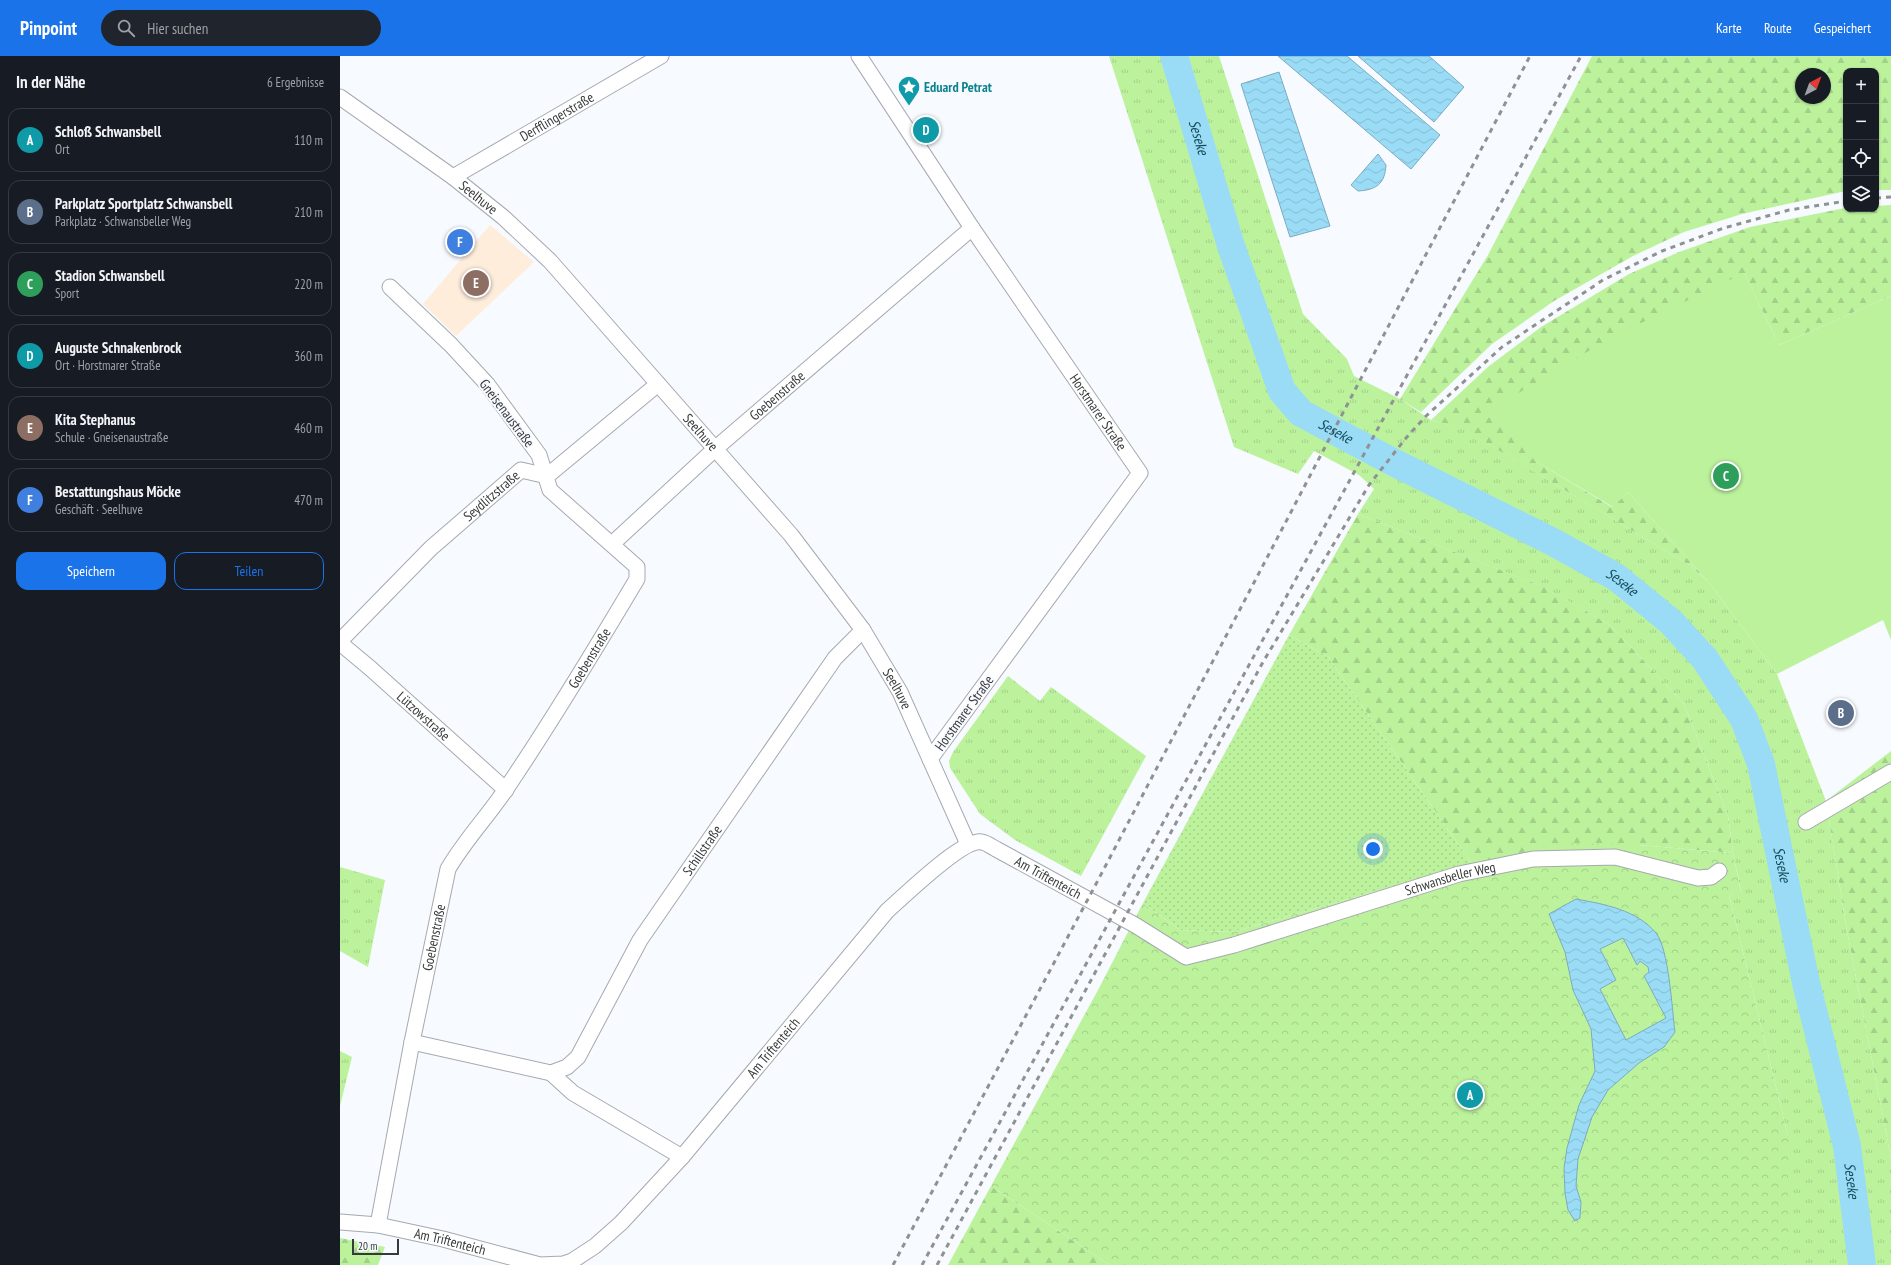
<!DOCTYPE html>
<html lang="de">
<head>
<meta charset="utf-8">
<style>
	body { margin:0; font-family:"PT Sans Narrow",sans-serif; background:#20242c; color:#f1f3f6 }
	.controls { position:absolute; right:12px; top:12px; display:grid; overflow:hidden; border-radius:8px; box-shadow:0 1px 3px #0004 }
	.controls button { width:36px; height:36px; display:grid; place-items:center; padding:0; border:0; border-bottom:1px solid #363941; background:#171b24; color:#f1f3f6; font:20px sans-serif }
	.compass { position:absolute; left:1455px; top:12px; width:36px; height:36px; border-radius:50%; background:#171b24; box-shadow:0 1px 3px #0004; rotate:41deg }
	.scale { position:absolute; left:12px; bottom:10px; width:47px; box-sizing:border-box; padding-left:4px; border:2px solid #37393a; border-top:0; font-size:11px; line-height:14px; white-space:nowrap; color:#37393a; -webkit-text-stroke:3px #f7fafe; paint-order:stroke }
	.you { position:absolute; left:1033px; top:793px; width:14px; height:14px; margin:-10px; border:3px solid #fff; border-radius:50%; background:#1a73e8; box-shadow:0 0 0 6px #1a73e833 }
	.badge { display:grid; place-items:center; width:26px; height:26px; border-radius:50%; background:#1a73e8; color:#fff; font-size:13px; font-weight:700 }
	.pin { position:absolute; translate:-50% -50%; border:2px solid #fff; box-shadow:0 1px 4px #0006 }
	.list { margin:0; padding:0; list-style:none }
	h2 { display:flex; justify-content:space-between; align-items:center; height:52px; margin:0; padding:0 16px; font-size:17px }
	h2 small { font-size:13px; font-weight:400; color:#9ea1a6 }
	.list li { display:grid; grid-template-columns:26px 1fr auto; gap:12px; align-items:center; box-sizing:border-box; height:64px; margin:0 8px 8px; padding:0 8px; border:1px solid #363941; border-radius:12px }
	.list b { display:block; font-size:15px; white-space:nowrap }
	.list p { margin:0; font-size:13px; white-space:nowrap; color:#9ea1a6 }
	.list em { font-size:13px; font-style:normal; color:#9ea1a6 }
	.actions { display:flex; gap:8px; padding:12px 16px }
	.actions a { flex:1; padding:9px 0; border:1px solid #1a73e8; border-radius:12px; text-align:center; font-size:14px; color:#1a73e8 }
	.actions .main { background:#1a73e8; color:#fff }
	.icon { flex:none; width:22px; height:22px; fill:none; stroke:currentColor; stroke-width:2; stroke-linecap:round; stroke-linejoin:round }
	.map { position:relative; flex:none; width:1551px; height:1209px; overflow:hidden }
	header { display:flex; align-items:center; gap:24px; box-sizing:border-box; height:56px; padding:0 20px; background:#1a73e8; color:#fff }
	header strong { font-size:19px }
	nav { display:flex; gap:22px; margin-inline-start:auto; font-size:14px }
	.search { width:280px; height:36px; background:#20242c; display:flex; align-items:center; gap:10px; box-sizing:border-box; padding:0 14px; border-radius:22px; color:#9ea1a6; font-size:15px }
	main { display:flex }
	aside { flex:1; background:#171b24 }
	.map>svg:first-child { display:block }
	.education { fill:#ffeddc }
	.grass { fill:url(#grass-tufts) }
	.forest { fill:url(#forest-firs); fill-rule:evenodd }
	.park { fill:url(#park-crowns) }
	.garden { fill:url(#garden-dots) }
	.pitch { fill:#bdf29d }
	.water { fill:url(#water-waves); stroke:#7cabbe; fill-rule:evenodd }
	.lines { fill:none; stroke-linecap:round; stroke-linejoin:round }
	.river { stroke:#9adcf6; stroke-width:28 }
	.minor-casing { stroke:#a6a9ae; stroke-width:17 }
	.minor { stroke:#fff; stroke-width:15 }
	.rail { stroke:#8f9193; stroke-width:3; stroke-dasharray:5 5; stroke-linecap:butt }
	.labels { text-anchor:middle; stroke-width:4; stroke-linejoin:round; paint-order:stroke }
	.culture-label { font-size:14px; font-weight:bold; fill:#0d838f; stroke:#f7fafe; text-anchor:start }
	.street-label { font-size:14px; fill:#37393a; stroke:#f7fafe }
	.water-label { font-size:15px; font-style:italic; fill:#164c5e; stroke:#f7fafe }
</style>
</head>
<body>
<header>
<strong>Pinpoint</strong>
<div class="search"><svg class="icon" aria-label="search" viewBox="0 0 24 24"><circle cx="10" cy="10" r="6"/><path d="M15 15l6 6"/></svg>Hier suchen</div>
<nav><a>Karte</a><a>Route</a><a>Gespeichert</a></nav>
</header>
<main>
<aside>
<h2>In der Nähe<small>6 Ergebnisse</small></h2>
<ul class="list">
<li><span class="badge" style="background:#0f9aa8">A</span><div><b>Schloß Schwansbell</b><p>Ort</p></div><em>110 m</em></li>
<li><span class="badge" style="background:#5c6f8a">B</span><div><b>Parkplatz Sportplatz Schwansbell</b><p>Parkplatz · Schwansbeller Weg</p></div><em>210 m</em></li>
<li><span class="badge" style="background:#2e9e5b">C</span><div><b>Stadion Schwansbell</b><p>Sport</p></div><em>220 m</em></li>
<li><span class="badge" style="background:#0f9aa8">D</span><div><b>Auguste Schnakenbrock</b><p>Ort · Horstmarer Straße</p></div><em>360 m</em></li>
<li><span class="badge" style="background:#8d6e63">E</span><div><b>Kita Stephanus</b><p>Schule · Gneisenaustraße</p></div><em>460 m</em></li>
<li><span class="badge" style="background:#3f7fe0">F</span><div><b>Bestattungshaus Möcke</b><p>Geschäft · Seelhuve</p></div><em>470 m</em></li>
</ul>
<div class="actions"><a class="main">Speichern</a><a>Teilen</a></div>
</aside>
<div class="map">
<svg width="1551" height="1209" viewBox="0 0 1551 1209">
	<defs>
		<pattern id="grass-tufts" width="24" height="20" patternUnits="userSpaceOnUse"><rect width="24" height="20" fill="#bdf29d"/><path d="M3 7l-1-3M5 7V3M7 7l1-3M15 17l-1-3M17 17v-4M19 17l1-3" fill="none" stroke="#a3d088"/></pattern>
		<pattern id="forest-firs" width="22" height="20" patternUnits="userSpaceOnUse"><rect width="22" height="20" fill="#bdf29d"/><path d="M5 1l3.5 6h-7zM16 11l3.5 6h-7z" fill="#a3d088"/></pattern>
		<pattern id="park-crowns" width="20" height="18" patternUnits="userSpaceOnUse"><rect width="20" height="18" fill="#bdf29d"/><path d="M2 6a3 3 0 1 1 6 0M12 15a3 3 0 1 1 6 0" fill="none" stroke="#a3d088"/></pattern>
		<pattern id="garden-dots" width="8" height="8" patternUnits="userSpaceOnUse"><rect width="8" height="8" fill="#bdf29d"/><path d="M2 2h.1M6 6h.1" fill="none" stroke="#a3d088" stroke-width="1.8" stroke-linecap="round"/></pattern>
		<pattern id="water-waves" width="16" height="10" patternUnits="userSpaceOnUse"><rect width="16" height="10" fill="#9adcf6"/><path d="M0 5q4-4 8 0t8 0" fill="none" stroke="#85bed4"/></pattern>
	</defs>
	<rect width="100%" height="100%" fill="#f7fafe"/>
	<path class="education" d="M 150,169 L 194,206 L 116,280 L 83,248 Z"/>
	<path class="grass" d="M 769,0 L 879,0 L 963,258 L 1007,303 L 1014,320 L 1060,343 L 1091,364 L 1124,373 L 1351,510 L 1370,528 L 1437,618 L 1486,745 L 1507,875 L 1551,1102 L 1551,1209 L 1448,1209 L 1448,1080 L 1389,839 L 1401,835 L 1393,797 L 1388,760 L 1344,648 L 1270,569 L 1203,531 L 1018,458 L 1034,433 L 1019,419 L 974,395 L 958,418 L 894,391 Z
		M 668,620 L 700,645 L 711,631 L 806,700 L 741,820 L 675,784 L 640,758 L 610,712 L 609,705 L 613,696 Z
		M 0,811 L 45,824 L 28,911 L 0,895 Z
		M 0,995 L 12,1001 L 0,1050 Z"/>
	<path class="forest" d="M 1252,0 L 1551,0 L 1551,134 L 1536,134 L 1536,15 L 1506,15 L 1506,135 L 1402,158 L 1344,176 L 1293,200 L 1214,245 L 1152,288 L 1081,356 L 1060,343 L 1148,199 ZM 1461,18 L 1485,18 L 1485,42 L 1461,42 Z
		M 1551,149 L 1551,240 L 1439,289 L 1404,217 L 1195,405 L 1272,451 L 1288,436 L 1370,528 L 1351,510 L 1125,374 L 1091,364 L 1149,310 L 1201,271 L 1289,218 L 1339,196 L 1410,171 L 1505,152 L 1536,153 L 1536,150 Z
		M 1018,458 L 1204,531 L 1270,569 L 1344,648 L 1388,760 L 1393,797 L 1299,789 L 1132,808 L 988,601 L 949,579 Z
		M 1551,695 L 1551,1102 L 1507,875 L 1486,745 Z
		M 651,1130 L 770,1209 L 608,1209 Z
		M 0,1182 L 45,1191 L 38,1209 L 0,1209 Z"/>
	<path class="park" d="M 1225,787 L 1299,789 L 1393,797 L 1401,836 L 1389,839 L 1448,1080 L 1448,1209 L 770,1209 L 651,1130 L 758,934 L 803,847 L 840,874 L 892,876 L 1132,808 Z"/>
	<path class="garden" d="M 949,579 L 988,601 L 1132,808 L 892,876 L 840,874 L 803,847 Z"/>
	<path class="pitch" d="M 1404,217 L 1439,289 L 1551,240 L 1551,584 L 1543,564 L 1437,618 L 1370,528 L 1288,436 L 1273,451 L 1195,405 L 1152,353 L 1272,281 Z"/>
	<path class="water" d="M 938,0 L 1007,0 L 1100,79 L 1071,113 Z
		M 1018,0 L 1089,0 L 1124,31 L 1094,66 Z
		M 939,16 L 990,170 L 950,181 L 901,28 Z
		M 1038,98 L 1046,109 C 1045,128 1036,134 1018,135 L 1011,129 Z
		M 1236,843 C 1264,848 1297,854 1316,877 C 1329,893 1332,954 1335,976 L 1324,991 L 1299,1007 L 1268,1034 L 1252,1061 L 1238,1103 L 1236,1130 L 1241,1146 L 1240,1162 L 1235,1165 L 1228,1154 L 1225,1137 L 1224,1112 L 1227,1092 L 1239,1049 L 1255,1015 L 1251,973 L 1233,934 L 1225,896 L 1209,858 ZM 1283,882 L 1297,909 L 1300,905 L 1308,911 L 1309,916 L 1304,920 L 1326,962 L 1286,984 L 1260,933 L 1276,924 L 1260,893 Z"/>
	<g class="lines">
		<path class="river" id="s1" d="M 834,0 L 891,190 L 942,335 L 961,357 L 1049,404 L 1213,486 L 1276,521 L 1331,566 L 1365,603 L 1404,663 L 1421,708 L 1466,927 L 1507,1090 L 1522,1209"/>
		<g class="minor-casing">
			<g id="minor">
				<path id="s2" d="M 519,0 L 632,172 L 800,417 L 590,703"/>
				<path id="s3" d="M 0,41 L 113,121 L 163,161 L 210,205 L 451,479 L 523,574 L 560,636 L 628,788"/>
				<path id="s4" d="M 113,121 L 321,0"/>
				<path id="s5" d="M 272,488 L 376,392 L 632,172"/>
				<path id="s6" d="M 0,585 L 91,492 L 181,414 L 207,420 L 318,328"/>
				<path id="s7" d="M 0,587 L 30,612 L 166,734"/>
				<path d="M 1466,766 L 1551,716"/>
				<path id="s8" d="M 72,986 L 211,1017 L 227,1011 L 238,1001 L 300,884 L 495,602 L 523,574"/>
				<path d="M 211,1017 L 233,1037 L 342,1101"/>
				<path id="s9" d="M 0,1166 L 38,1169 L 103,1183 L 200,1209 L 223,1208 L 232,1205 L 255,1190 L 281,1167 L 342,1101 L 547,855 C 563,841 623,782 642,786 C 647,787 652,791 656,793 L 795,869 L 846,901 L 894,889 L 1119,818 L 1193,803 L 1275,801 L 1358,822 L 1371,821 L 1379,815"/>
				<path id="s10" d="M 38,1169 L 72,986 L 108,813 C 126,782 151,757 170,727 C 215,660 256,592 297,523 L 297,511 L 210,434 L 199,399 L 147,328 L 111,289 L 50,231"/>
			</g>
		</g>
		<use href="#minor" class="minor"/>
		<path class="rail" d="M 1536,142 L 1551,141
			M 553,1209 L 756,828 L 1190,0
			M 582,1209 L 1241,0
			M 597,1209 L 923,606 L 1029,429 L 1066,382 L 1086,360 L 1162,291 L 1263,224 L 1322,195 L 1384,172 L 1449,154 L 1506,145"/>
	</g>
	<defs>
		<g id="sight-pin" transform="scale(1.15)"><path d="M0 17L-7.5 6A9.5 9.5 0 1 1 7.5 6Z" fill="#0f9aa8" stroke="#f7fafe"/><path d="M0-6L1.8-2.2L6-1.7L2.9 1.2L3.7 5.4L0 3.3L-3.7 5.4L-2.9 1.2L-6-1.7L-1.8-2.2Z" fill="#fff"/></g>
	</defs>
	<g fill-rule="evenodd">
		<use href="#sight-pin" x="569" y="31"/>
	</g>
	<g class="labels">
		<g class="culture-label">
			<text x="584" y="36">Eduard Petrat</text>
		</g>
		<g class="street-label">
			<text dy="5" stroke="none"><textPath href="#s4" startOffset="120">Derfflingerstraße</textPath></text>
			<text dy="5" stroke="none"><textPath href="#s3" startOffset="171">Seelhuve</textPath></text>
			<text dy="5" stroke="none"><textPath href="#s5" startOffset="222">Goebenstraße</textPath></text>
			<text dy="5" stroke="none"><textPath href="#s2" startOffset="429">Horstmarer Straße</textPath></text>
			<text transform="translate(167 357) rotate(53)" y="5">Gneisenaustraße</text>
			<text dy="5" stroke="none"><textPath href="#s3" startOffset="495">Seelhuve</textPath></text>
			<text dy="5" stroke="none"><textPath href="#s6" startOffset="210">Seydlitzstraße</textPath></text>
			<text dy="5" stroke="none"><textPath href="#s10" startOffset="617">Goebenstraße</textPath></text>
			<text dy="5" stroke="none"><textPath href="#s3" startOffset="819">Seelhuve</textPath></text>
			<text transform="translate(624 657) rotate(-54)" y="5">Horstmarer Straße</text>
			<text dy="5" stroke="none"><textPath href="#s7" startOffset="111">Lützowstraße</textPath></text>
			<text dy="5" stroke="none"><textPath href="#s8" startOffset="416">Schillstraße</textPath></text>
			<text dy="5" stroke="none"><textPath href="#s9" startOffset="904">Am Triftenteich</textPath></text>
			<text dy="5" stroke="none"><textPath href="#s9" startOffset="1339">Schwansbeller Weg</textPath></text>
			<text dy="5" stroke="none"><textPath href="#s10" startOffset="293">Goebenstraße</textPath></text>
			<text dy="5" stroke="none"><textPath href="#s9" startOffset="532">Am Triftenteich</textPath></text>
			<text dy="5" stroke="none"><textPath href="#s9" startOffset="112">Am Triftenteich</textPath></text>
		</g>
		<g class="water-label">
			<text dy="5" stroke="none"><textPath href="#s1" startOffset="85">Seseke</textPath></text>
			<text dy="5" stroke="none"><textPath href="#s1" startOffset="420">Seseke</textPath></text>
			<text dy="5" stroke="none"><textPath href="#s1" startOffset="744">Seseke</textPath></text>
			<text dy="5" stroke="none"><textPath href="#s1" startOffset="1080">Seseke</textPath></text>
			<text dy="5" stroke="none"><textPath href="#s1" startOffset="1404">Seseke</textPath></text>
		</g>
	</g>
</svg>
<div class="controls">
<button>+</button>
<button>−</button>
<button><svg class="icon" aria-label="locate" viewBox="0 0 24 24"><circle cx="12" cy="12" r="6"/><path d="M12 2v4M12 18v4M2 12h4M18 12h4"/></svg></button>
<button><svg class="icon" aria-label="layers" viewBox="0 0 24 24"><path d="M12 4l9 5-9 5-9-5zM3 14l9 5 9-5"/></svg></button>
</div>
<svg class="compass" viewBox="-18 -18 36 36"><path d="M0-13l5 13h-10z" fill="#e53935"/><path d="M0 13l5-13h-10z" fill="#9ea1a6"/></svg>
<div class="scale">20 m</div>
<div class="you"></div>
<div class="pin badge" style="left:1130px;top:1039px;background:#0f9aa8">A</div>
<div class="pin badge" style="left:1501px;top:657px;background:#5c6f8a">B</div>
<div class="pin badge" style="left:1386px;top:420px;background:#2e9e5b">C</div>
<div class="pin badge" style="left:586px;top:74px;background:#0f9aa8">D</div>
<div class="pin badge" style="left:136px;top:227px;background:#8d6e63">E</div>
<div class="pin badge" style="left:120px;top:186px;background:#3f7fe0">F</div>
</div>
</main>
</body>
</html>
